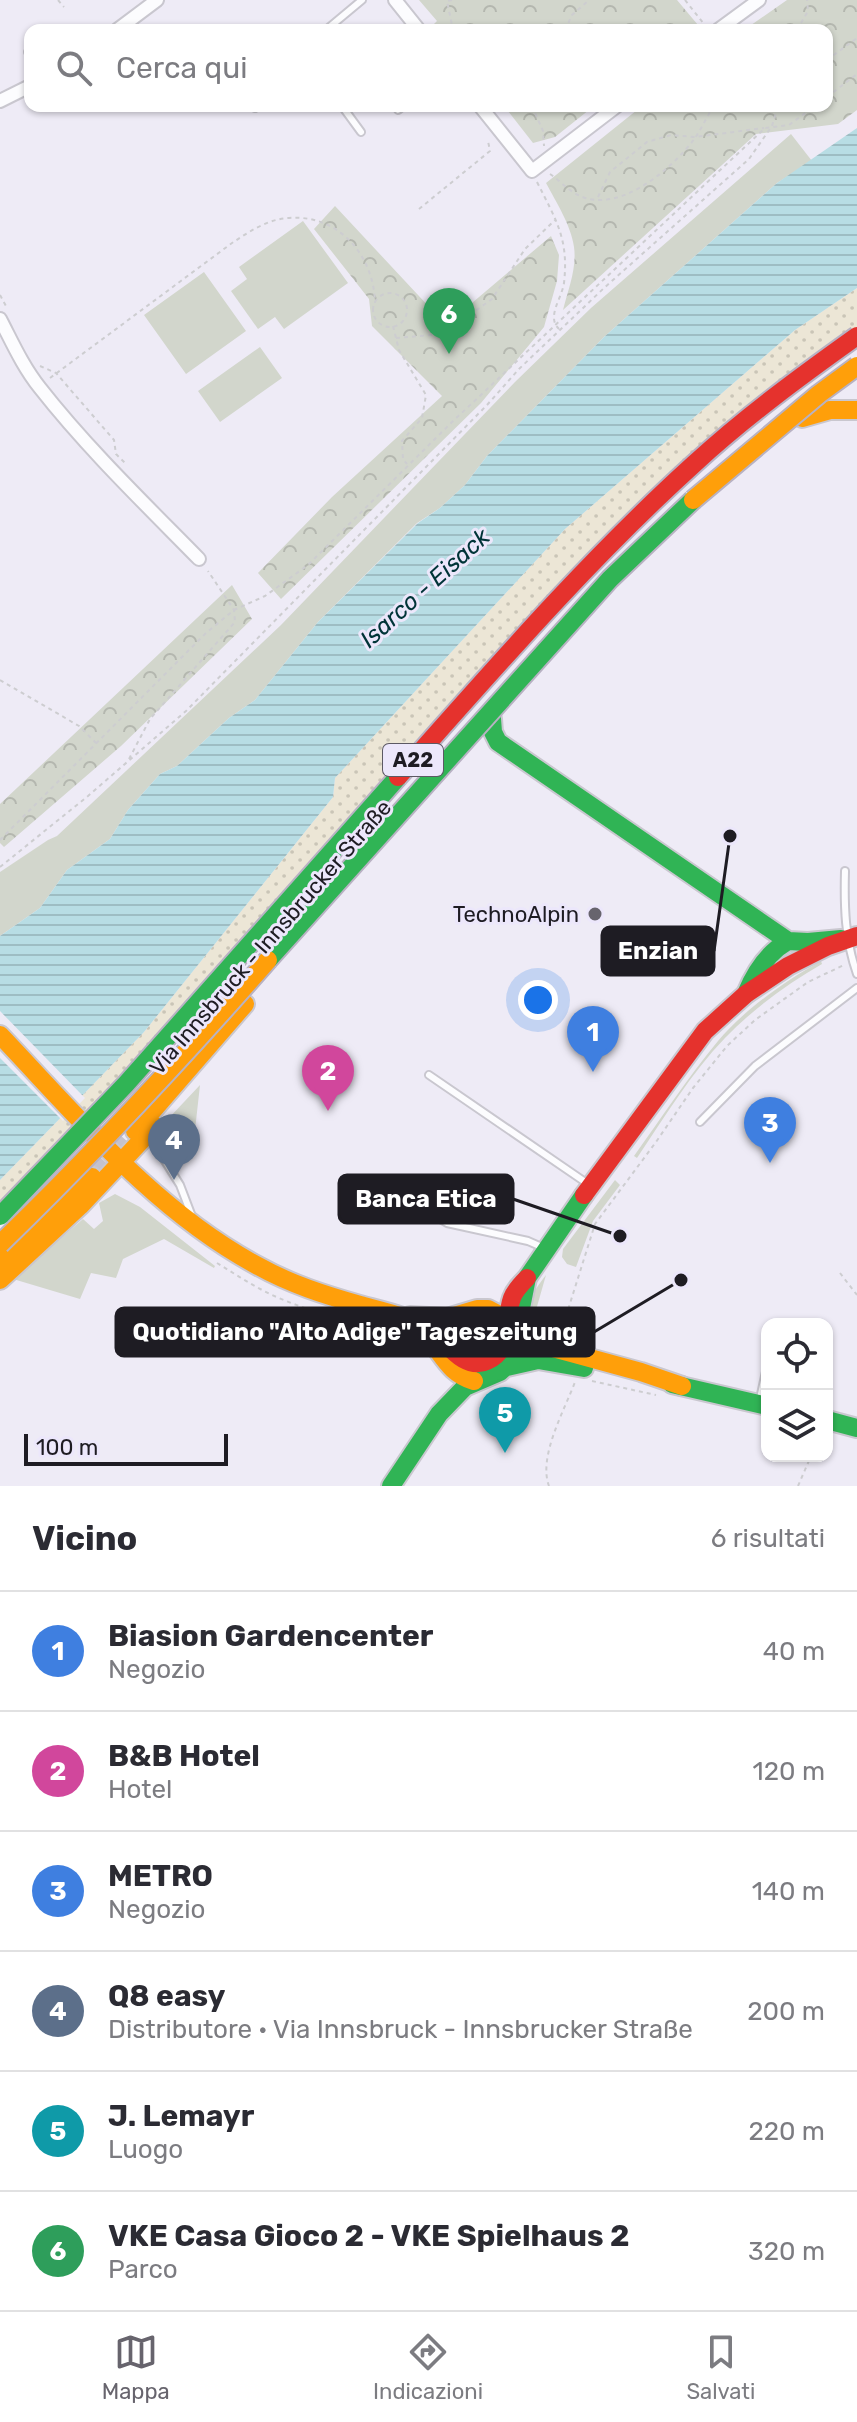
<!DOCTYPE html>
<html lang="it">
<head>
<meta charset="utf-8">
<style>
	body { margin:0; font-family:Rubik,sans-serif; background:#f7f7f7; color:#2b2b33 }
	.controls { position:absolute; right:24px; bottom:24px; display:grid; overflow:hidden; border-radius:16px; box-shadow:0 2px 6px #0004 }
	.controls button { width:72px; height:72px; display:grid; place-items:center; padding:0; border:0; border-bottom:2px solid #e1e1e2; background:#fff; color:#2b2b33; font:40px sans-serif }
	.scale { position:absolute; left:24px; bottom:20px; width:204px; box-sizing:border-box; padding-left:8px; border:4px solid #1e1c23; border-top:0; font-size:22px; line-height:28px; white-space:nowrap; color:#1e1c23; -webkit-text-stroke:6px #ece7fb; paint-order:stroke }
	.you { position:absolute; left:538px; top:1000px; width:28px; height:28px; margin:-20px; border:6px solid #fff; border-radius:50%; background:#1a73e8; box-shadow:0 0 0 12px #1a73e833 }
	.badge { display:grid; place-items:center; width:52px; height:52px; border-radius:50%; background:#67646d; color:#fff; font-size:26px; font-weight:700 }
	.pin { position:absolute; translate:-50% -66px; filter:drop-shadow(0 2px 4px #0008) }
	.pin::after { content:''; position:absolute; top:42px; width:28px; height:24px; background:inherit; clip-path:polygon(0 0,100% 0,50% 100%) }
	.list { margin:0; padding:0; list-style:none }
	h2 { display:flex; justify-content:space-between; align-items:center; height:104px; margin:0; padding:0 32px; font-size:34px }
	h2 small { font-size:26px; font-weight:400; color:#7c7c81 }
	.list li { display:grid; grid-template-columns:52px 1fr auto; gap:24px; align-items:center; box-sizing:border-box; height:120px; padding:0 32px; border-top:2px solid #e1e1e2 }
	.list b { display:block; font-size:30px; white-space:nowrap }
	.list p { margin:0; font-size:26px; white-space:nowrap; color:#7c7c81 }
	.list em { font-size:26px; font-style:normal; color:#7c7c81 }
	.icon { flex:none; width:44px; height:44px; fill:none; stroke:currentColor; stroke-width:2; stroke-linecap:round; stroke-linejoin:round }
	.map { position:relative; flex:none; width:857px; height:1486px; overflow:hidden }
	.search { position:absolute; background:#fff; box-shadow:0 2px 6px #0004; left:24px; right:24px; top:24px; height:88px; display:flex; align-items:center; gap:20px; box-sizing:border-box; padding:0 28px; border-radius:16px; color:#7c7c81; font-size:30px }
	.sheet { height:824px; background:#fff }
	nav { display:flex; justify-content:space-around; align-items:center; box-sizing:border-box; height:112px; border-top:2px solid #e1e1e2; background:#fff; font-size:22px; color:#7c7c81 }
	nav a { display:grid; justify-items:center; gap:4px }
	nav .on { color:#67646d }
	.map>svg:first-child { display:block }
	.green { fill:#d2d6cc }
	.sand { fill:url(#sand-dots) }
	.park { fill:url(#park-crowns) }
	.water { fill:url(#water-rules) }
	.pier { fill:#eeebf6 }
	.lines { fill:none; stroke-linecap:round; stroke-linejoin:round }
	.primary-tunnel { stroke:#c4c2cc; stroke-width:20; stroke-dasharray:20 10; stroke-linecap:butt }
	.lane-casing { stroke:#c9c7cf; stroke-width:10 }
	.street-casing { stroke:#c9c7cf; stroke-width:16 }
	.fast-casing { stroke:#c9c7cf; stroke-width:22 }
	.slow-casing { stroke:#c9c7cf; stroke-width:22 }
	.jam-casing { stroke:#c9c7cf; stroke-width:22 }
	.path { stroke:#cdcdd0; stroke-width:2; stroke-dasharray:4 4; stroke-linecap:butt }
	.lane { stroke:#fcfcfe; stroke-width:6 }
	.street { stroke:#fcfcfe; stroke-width:12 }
	.fast { stroke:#30b455; stroke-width:18 }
	.slow { stroke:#ff9f0a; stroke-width:18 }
	.jam { stroke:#e5322d; stroke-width:18 }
	.fast-bridge-casing { stroke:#b8b2c3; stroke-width:22; stroke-linecap:butt }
	.slow-bridge-casing { stroke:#b8b2c3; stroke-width:22; stroke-linecap:butt }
	.jam-bridge-casing { stroke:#b8b2c3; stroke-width:22; stroke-linecap:butt }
	.fast-bridge { stroke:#30b455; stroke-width:18 }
	.slow-bridge { stroke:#ff9f0a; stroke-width:18 }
	.jam-bridge { stroke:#e5322d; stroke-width:18 }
	.poi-dot { fill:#67646d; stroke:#ece7fb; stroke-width:3 }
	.labels { text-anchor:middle; stroke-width:6; stroke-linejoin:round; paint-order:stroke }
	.shield { fill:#ece7fb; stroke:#5c5964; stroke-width:2 }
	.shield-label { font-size:20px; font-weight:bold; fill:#1e1c23 }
	.poi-label { font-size:22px; fill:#1e1c23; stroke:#ece7fb; text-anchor:end }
	.street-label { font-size:22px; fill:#1e1c23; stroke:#ece7fb }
	.water-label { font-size:24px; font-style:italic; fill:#003438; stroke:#ece7fb }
	.leader { fill:none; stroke:#1e1c23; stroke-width:3 }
	.callout-dot { fill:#1e1c23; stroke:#ece7fb; stroke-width:3 }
	.callout { fill:#1e1c23; stroke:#1e1c23; stroke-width:3 }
	.callout-label { font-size:24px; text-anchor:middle; font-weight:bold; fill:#fff }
</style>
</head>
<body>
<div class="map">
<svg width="857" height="1486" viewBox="0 0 857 1486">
	<defs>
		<pattern id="sand-dots" width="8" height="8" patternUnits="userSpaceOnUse" patternTransform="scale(2)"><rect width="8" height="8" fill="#ece6d6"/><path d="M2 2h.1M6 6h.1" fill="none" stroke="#cac5b7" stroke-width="1.8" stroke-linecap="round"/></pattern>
		<pattern id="park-crowns" width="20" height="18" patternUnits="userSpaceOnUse" patternTransform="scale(2)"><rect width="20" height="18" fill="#d2d6cc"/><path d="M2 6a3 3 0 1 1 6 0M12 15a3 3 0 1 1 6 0" fill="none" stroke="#b4b7af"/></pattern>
		<pattern id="water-rules" width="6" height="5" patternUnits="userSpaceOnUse" patternTransform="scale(2)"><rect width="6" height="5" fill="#b8dde4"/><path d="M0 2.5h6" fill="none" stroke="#9ebdc3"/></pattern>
	</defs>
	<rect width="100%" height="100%" fill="#eeebf6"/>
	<path class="green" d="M 791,134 L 812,161 L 777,183 L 604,337 L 487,456 L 465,485 L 440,508 L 417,523 L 318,622 L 255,700 L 229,718 L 177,766 L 160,774 L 128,810 L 110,839 L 67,870 L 40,908 L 0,936 L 0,872 L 48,840 L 57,836 L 281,625 L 515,382 L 591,308 Z
		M 303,221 L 348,283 L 284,329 L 275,317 L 258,329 L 231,291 L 247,279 L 239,267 Z
		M 204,272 L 246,331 L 186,374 L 144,315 Z
		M 260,347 L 282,378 L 220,422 L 198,391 Z
		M 821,961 L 822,964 C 787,984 753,1009 725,1038 C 691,1073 664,1118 637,1158 L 634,1156 C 662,1117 688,1077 718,1041 C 745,1009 785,981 821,961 Z
		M 200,1085 L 195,1130 L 195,1146 C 179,1151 160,1137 168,1119 Z
		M 615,1180 L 620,1185 L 593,1221 L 576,1267 L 567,1264 L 562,1257 L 563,1249 Z
		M 115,1194 L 140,1207 L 215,1266 L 214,1268 L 164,1239 L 123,1259 L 116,1278 L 91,1273 L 80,1299 L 13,1279 L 83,1219 L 94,1229 L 103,1221 L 99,1203 Z
		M 546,1275 L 536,1310 L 557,1319 L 552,1336 C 519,1319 526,1300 546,1275 Z"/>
	<path class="sand" d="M 857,288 L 857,330 L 681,463 L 127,1071 L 0,1202 L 0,1180 L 144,1032 L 333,797 L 335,778 L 565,529 L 795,330 Z"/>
	<path class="park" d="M 419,0 L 677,0 L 698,25 L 691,30 L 437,30 L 433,25 L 437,21 Z
		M 787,0 L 857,0 L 857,110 L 838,124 L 756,134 L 563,310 C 568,290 577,268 574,247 C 571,225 556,202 546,183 L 642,106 L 827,106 L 827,30 L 744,30 Z
		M 504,106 L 594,106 L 555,137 L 533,143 Z
		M 335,206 L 446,325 L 551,236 L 559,255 L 557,281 L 544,327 L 481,403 L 281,599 L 258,573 L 332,497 L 442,396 L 372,326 L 369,299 L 314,229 Z
		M 232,585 L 252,619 L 121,746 L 4,847 L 0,843 L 0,804 Z"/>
	<path class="water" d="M 857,128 L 857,288 L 795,330 L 565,529 L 335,778 L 333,797 L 144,1032 L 0,1180 L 0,936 L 40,908 L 67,870 L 110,839 L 128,810 L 160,774 L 177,766 L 229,718 L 255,700 L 318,622 L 418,523 L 440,508 L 465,485 L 487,456 L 604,337 L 777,183 Z"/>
	<path class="pier" d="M 0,1011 L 85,1098 L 63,1121 L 0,1058 Z"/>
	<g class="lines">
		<path class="primary-tunnel" d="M 92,1177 L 135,1131"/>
		<g class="lane-casing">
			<path id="lane" d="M 326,30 L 362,0
				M 28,52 L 30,52
				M 342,106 L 361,132
				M 255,108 L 258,106
				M 398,110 L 403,106
				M 845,871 C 844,907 845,940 857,974
				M 429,1075 L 588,1184
				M 700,1122 L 755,1066 L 857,988
				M 150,1137 L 180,1185 L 193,1219
				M 420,1207 L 447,1223 L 528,1241 L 544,1248
				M 759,1403 L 767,1367"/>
		</g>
		<g class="street-casing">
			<path id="street" d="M 395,0 L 419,30
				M 117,30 L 157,0
				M 718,30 L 759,0
				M 0,101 L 30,86
				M 480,106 L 532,171 L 617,106
				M 0,319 C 12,342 23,367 40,388 C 87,448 146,505 199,559"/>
		</g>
		<g class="fast-casing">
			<path id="fast" d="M 492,719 L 493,732 L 498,742 L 788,941 L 808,942 L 841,939
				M 746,994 C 755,972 767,953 788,941
				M 507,1367 L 538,1360 L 584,1368
				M 672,1384 L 767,1406
				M 827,1420 L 857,1428
				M 391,1486 L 439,1414 L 465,1387 L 500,1372 L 514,1359 L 524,1336 L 521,1308 L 527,1278 L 584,1195"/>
		</g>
		<g class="slow-casing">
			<path id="slow" d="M 802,418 L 830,410 L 857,410
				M 0,1035 C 79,1118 155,1211 258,1266 C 290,1284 325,1295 360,1305 C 386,1312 412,1317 434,1333
				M 135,1131 L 245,1004
				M 0,1261 L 92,1177
				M 0,1280 L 80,1206 L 155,1126
				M 410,1316 L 447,1318 L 477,1309 L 488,1309 L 503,1317 L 531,1342 L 641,1372 L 682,1386
				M 429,1339 C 444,1357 450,1374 474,1381"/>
		</g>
		<g class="jam-casing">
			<path id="jam" d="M 584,1195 L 705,1031 L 746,994 L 788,966 L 828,946 L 857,936
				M 434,1333 C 444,1341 452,1352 463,1359 C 470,1363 479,1365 487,1361 C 513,1350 504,1320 512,1298 C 515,1290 521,1284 527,1278"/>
		</g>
		<path class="path" d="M 58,0 L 64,7
			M 452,0 L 447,1 L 453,30
			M 685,0 L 704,24
			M 79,27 L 82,30
			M 565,30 L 572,15 L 589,0
			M 797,30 L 808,11 L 807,0
			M 827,60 L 857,38
			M 827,97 L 857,74
			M 532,106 L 543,131 L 544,146
			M 550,174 C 559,180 569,191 580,196 C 620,214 673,168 695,138 C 702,128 707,116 714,106
			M 537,182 C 556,220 569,239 564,283 C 562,298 546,317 559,329
			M 598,197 L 610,172 L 647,142 L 671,135 L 695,137 L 764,128
			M 419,209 L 490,151 L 488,141
			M373 310a17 17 0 1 1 34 0a17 17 0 1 1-34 0Z
			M 0,295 L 7,308
			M 393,326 L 399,350 L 426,395 L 422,418 L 402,441 L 403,459 L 407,464
			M 396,338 L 443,334 L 492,299 L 525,249 L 556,219
			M 40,366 L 56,373 L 114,440 L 116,454 L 125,463
			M 50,378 L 232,243 C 249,232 267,219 289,218 C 339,214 374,256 375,303
			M 0,680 L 79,726 L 96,743
			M 129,759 L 150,719 L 235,622 L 234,610 L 208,571
			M 0,840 L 206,633 L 234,610 L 265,596 L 308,565 L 451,423 L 765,128 L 789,125 L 815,106
			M 0,867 L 88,796 L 186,711 L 487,405 L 519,369 L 604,288 L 749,159 L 772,126 L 778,106
			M 217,1263 C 235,1274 253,1286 272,1295 C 317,1315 364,1326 411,1340
			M 840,1273 L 857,1295
			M 563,1328 L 583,1324
			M 561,1332 L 595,1224 L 656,1142 L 693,1088 L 727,1046 L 755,1020 L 808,982 L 844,965
			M 592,1381 L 656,1395
			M 549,1486 C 538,1457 564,1411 575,1382
			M 798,1486 L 811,1456"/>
		<use href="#lane" class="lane"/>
		<use href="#street" class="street"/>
		<use href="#fast" class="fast"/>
		<use href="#slow" class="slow"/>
		<use href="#jam" class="jam"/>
		<g class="fast-bridge-casing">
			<path id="fast-bridge" d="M 268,960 L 610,579 L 693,500
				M 0,1216 L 126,1084 L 398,777"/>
		</g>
		<g class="slow-bridge-casing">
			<path id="slow-bridge" d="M 693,500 L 819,394 L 857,366
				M 0,1244 C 94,1153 182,1058 268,960"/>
		</g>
		<g class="jam-bridge-casing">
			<path id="jam-bridge" d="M 398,777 C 493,670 588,560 694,464 C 745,417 801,376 857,336"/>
		</g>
		<use href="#fast-bridge" class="fast-bridge"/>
		<use href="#slow-bridge" class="slow-bridge"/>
		<use href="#jam-bridge" class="jam-bridge"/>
	</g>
	<circle class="poi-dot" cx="595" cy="914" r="8"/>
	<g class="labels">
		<rect class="shield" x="383" y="744" width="60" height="32" rx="6"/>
		<g class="shield-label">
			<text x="413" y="767">A22</text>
		</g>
		<g class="poi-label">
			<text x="579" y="922">TechnoAlpin</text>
		</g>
		<g class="street-label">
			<text transform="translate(270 937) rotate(-49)" y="8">Via Innsbruck - Innsbrucker Straße</text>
		</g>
		<g class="water-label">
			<text transform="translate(425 588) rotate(-42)" y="8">Isarco - Eisack</text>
		</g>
	</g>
	<path class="leader" d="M730 836L714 951M620 1236L513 1199M681 1280L594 1332"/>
	<g class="callout-dot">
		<circle cx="730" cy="836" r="8"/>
		<circle cx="620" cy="1236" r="8"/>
		<circle cx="681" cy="1280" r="8"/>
	</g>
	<g class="callout">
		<rect x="602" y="927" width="112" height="48" rx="8"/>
		<rect x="339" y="1175" width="174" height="48" rx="8"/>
		<rect x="116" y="1308" width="478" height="48" rx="8"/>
	</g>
	<g class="callout-label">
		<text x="658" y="959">Enzian</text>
		<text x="426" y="1207">Banca Etica</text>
		<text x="355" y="1340">Quotidiano "Alto Adige" Tageszeitung</text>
	</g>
</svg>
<div class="controls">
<button><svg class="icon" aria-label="locate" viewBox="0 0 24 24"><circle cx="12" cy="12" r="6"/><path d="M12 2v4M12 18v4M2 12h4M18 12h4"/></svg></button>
<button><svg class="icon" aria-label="layers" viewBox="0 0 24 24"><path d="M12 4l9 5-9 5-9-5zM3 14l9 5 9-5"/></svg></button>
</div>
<div class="scale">100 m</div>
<div class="you"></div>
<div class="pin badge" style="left:593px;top:1072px;background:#3f7fe0">1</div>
<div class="pin badge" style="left:328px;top:1111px;background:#d1479c">2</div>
<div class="pin badge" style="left:770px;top:1163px;background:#3f7fe0">3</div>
<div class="pin badge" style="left:174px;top:1180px;background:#5c6f8a">4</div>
<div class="pin badge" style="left:505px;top:1453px;background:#0f9aa8">5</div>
<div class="pin badge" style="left:449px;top:354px;background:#2e9e5b">6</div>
<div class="search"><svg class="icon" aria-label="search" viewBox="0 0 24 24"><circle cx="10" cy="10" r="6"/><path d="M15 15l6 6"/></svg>Cerca qui</div>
</div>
<section class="sheet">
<h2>Vicino<small>6 risultati</small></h2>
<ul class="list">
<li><span class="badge" style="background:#3f7fe0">1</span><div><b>Biasion Gardencenter</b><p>Negozio</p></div><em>40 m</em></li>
<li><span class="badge" style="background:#d1479c">2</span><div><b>B&amp;B Hotel</b><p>Hotel</p></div><em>120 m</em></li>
<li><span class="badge" style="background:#3f7fe0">3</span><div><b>METRO</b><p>Negozio</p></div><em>140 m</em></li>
<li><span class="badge" style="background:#5c6f8a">4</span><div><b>Q8 easy</b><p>Distributore · Via Innsbruck - Innsbrucker Straße</p></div><em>200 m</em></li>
<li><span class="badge" style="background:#0f9aa8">5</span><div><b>J. Lemayr</b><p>Luogo</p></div><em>220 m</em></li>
<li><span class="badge" style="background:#2e9e5b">6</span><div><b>VKE Casa Gioco 2 - VKE Spielhaus 2</b><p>Parco</p></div><em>320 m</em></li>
</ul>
</section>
<nav>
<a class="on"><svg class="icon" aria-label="map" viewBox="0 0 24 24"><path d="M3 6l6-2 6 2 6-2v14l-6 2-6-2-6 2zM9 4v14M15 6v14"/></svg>Mappa</a>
<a><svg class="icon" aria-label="directions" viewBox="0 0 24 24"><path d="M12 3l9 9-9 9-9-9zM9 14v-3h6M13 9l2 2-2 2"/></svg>Indicazioni</a>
<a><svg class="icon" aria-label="saved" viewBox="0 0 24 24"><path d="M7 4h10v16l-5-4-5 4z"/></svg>Salvati</a>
</nav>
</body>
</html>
